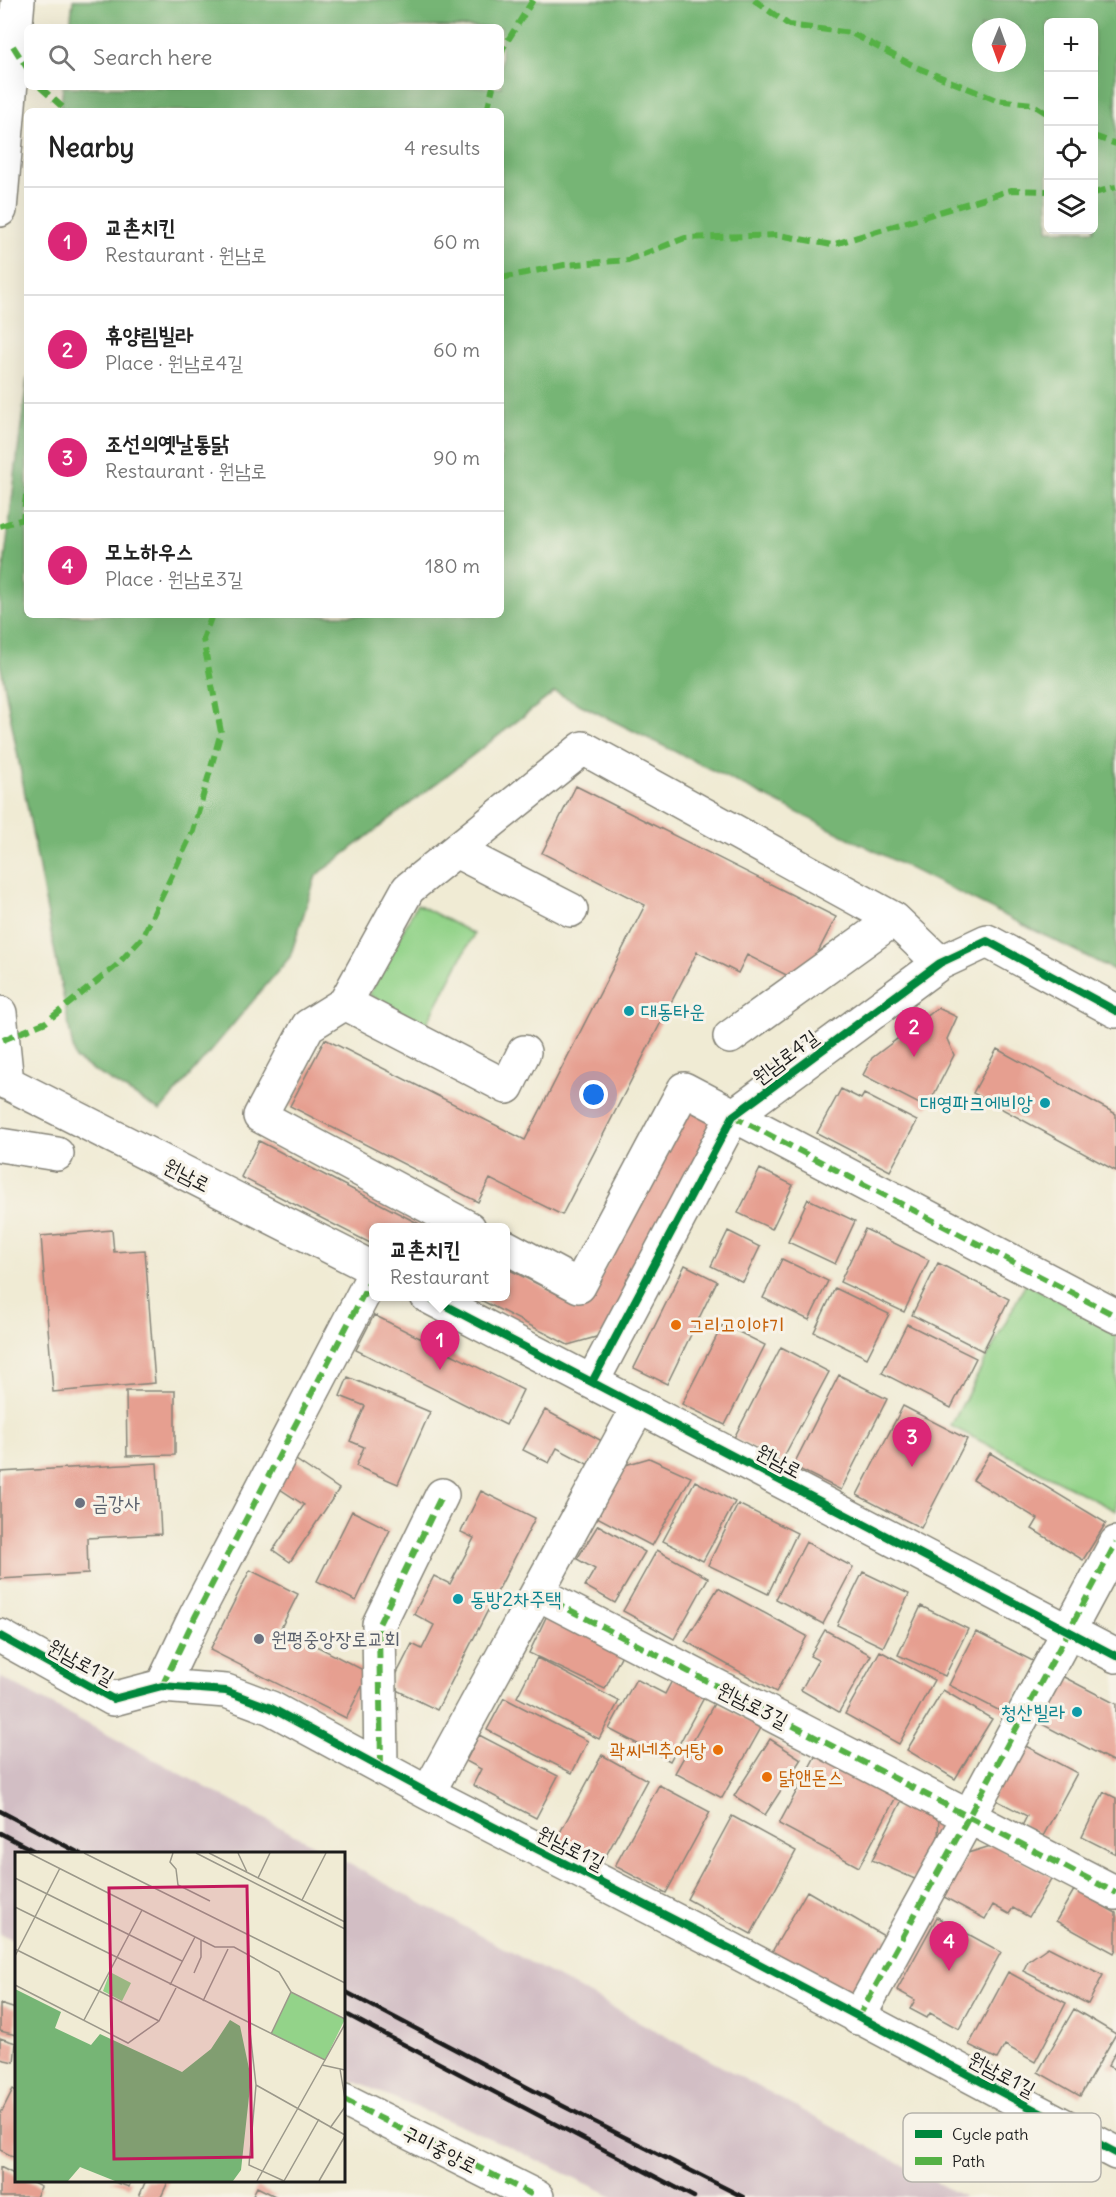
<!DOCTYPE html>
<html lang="en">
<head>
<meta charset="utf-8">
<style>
	body { margin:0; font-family:Delius,"Poor Story",sans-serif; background:#f6f6f6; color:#222 }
	.controls { position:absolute; right:18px; top:18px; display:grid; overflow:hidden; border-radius:9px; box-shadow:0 6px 24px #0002 }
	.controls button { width:54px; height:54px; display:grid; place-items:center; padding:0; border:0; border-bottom:2px solid #e0e0e0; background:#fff; color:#222; font:30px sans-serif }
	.compass { position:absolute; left:972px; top:18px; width:54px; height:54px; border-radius:50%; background:#fff; box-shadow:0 6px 24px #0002; rotate:181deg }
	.you { position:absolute; left:594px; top:1095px; width:21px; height:21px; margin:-15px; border:4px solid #fff; border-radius:50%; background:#1a73e8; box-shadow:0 0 0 9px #1a73e833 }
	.badge { display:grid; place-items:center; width:39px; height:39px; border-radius:50%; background:#db2777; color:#fff; font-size:20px; font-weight:700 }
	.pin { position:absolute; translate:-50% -50px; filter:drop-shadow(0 2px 3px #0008) }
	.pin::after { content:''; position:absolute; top:32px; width:21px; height:18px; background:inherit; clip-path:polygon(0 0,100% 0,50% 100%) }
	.popup { position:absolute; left:369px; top:1223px; width:141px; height:78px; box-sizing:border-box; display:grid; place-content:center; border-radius:9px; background:#fff; filter:drop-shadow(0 2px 4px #0005); font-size:20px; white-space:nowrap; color:#767676 }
	.popup b { font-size:22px; color:#222 }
	.popup::after { content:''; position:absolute; left:50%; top:100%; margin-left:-12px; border:12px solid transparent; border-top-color:#fff }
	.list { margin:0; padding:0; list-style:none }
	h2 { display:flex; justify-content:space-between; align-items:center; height:78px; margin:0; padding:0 24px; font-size:26px }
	h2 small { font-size:20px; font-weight:400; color:#767676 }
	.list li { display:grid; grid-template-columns:39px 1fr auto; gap:18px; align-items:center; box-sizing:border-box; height:108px; padding:0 24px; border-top:2px solid #e0e0e0 }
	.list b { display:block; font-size:22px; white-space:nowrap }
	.list p { margin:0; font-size:20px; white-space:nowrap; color:#767676 }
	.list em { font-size:20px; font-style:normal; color:#767676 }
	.icon { flex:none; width:33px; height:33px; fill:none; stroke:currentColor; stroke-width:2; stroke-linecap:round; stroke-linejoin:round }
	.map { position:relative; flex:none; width:1116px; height:2197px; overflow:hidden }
	.search { position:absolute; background:#fff; box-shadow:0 6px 24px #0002; left:24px; top:24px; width:480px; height:66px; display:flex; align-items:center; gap:15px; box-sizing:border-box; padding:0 21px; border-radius:9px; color:#767676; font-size:22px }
	.panel { position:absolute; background:#fff; box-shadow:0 6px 24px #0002; left:24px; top:108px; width:480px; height:510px; border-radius:9px }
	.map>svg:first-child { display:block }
	.industrial { fill:#d2bec4 }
	.green { fill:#93d389; stroke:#587852; stroke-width:1.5 }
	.forest { fill:#76b575; stroke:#496848; stroke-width:1.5; fill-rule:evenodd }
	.building { fill:#e69f90 }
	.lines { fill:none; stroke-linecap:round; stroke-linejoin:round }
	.minor-casing { stroke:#868478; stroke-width:36 }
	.minor { stroke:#fff; stroke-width:33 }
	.rail { stroke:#1c1c1c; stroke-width:4.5 }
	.quiet { stroke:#55b145; stroke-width:6; stroke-dasharray:12 6; stroke-linecap:butt }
	.cycleway-casing { stroke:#f7f3e8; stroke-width:11 }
	.cycleway { stroke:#00873e; stroke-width:8 }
	.culture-dot { fill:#0f9aa8; stroke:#f7f3e8; stroke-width:2 }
	.food-dot { fill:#e8710a; stroke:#f7f3e8; stroke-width:2 }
	.worship-dot { fill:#6b7280; stroke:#f7f3e8; stroke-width:2 }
	.labels { text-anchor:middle; stroke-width:6; stroke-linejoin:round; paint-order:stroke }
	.culture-label { font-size:20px; fill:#0d838f; stroke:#f7f3e8; text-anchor:start }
	.street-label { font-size:20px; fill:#1c1c1c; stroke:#f7f3e8 }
	.food-label { font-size:20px; fill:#c56008; stroke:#f7f3e8; text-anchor:start }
	.worship-label { font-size:20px; fill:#5b616d; stroke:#f7f3e8; text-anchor:start }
	.inset-road { fill:none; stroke:#9b988a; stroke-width:1.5 }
	.view { fill:#c2185b; fill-opacity:0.15; stroke:#c2185b; stroke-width:3 }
	.inset-edge { fill:none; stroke:#1c1c1c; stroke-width:3 }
	.key { fill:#f7f3e8; stroke:#b5b2ab; stroke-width:1.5 }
	.key-label { font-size:16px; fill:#1c1c1c }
</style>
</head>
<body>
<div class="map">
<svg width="1116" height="2197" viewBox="0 0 1116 2197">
	<rect width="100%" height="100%" fill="#f7f3e8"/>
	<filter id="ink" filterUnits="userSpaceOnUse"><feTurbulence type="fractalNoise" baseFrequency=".0167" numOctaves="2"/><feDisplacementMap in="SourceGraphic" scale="12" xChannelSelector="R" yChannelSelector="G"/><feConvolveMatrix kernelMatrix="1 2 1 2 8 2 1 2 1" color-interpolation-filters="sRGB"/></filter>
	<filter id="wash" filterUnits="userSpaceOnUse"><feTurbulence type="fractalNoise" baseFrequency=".008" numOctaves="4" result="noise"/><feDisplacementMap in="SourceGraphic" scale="24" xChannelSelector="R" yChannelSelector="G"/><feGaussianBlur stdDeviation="1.35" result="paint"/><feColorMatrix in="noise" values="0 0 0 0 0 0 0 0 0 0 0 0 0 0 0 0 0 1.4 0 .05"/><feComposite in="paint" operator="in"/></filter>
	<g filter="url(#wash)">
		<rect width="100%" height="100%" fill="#f0ebd4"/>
		<path class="industrial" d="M 0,1677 L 308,1842 L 330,1853 L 16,1854 L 16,1940 L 0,1934 Z
			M 344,1861 L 882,2154 L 964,2197 L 615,2197 L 503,2144 L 344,2077 Z"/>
		<path class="green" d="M 417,904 L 474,934 L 426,1025 L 369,995 Z
			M 1026,1283 L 1116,1330 L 1116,1511 L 951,1426 Z"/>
		<path class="forest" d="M 73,0 L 1116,0 L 1116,971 L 555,692 L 316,876 L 290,957 L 160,1111 L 75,1059 L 0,662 L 0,598 L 27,378 L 27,615 L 501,615 L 501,111 L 60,111 L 63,87 L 501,87 L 501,27 L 70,27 ZM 1048,22 L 1094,22 L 1094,230 L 1048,230 ZM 981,27 L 1017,27 L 1017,63 L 981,63 Z"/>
		<g id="blocks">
			<path class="building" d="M 576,786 L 836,917 L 802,983 L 747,955 L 738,973 L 697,952 L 562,1215 L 490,1179 L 478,1202 L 290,1106 L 325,1039 L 525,1140 L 645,905 L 542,853 Z
				M 938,1008 L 957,1017 L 947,1039 L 954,1055 L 927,1108 L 863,1075 L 872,1058 Z
				M 997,1049 L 1116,1114 L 1116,1171 L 973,1093 Z
				M 841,1089 L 861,1099 L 864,1094 L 917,1121 L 890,1171 L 817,1133 Z
				M 691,1106 L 721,1122 L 610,1333 L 568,1345 L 473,1296 L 506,1296 L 506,1268 L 567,1299 L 592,1292 Z
				M 259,1141 L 427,1228 L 374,1228 L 374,1245 L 241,1177 Z
				M 760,1169 L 793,1185 L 772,1229 L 738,1213 Z
				M 808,1199 L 855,1221 L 835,1264 L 788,1242 Z
				M 865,1229 L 929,1260 L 904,1312 L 840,1282 Z
				M 112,1230 L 114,1252 L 145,1250 L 155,1383 L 53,1392 L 41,1236 Z
				M 728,1231 L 760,1247 L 743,1282 L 711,1266 Z
				M 782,1259 L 828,1281 L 809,1320 L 763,1298 Z
				M 938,1263 L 1009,1299 L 983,1351 L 912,1315 Z
				M 685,1265 L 717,1281 L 667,1384 L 634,1368 Z
				M 835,1288 L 889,1314 L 867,1358 L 814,1332 Z
				M 374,1315 L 523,1390 L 506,1425 L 356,1350 Z
				M 723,1324 L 765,1345 L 725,1425 L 682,1404 Z
				M 907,1324 L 976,1358 L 951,1408 L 882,1373 Z
				M 781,1347 L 829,1372 L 781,1462 L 734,1438 Z
				M 839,1375 L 887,1399 L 841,1490 L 793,1466 Z
				M 348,1377 L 430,1412 L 398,1484 L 356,1466 L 364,1447 L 350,1441 L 365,1406 L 340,1396 Z
				M 126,1391 L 175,1391 L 175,1455 L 127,1456 Z
				M 903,1406 L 967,1439 L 921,1528 L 857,1495 Z
				M 545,1410 L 602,1441 L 589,1465 L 557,1448 L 549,1463 L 523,1450 Z
				M 990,1453 L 1106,1523 L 1083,1560 L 1032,1529 L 1038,1519 L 973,1480 Z
				M 293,1458 L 339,1489 L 290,1562 L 273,1550 L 304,1505 L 274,1485 Z
				M 649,1458 L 691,1477 L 652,1546 L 595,1516 L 622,1466 Z
				M 157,1463 L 161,1534 L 87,1538 L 88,1574 L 0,1579 L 0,1472 Z
				M 695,1481 L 735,1502 L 703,1561 L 663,1541 Z
				M 481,1491 L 535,1518 L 437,1710 L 390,1687 L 412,1644 L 422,1649 L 434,1625 L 414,1614 L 434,1576 L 450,1584 L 474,1538 L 461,1532 Z
				M 738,1504 L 797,1533 L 768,1594 L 708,1565 Z
				M 352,1511 L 390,1530 L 356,1601 L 317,1581 Z
				M 598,1525 L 645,1552 L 615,1603 L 585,1586 L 595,1569 L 577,1559 Z
				M 806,1542 L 853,1567 L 823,1624 L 776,1599 Z
				M 657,1550 L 708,1578 L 674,1639 L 623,1611 Z
				M 250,1570 L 298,1594 L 281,1628 L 369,1673 L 346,1718 L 210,1650 Z
				M 863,1572 L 909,1594 L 883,1647 L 837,1625 Z
				M 718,1588 L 807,1636 L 776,1692 L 685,1641 Z
				M 921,1606 L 968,1629 L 945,1676 L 898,1655 Z
				M 550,1609 L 626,1646 L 605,1689 L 529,1653 Z
				M 825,1630 L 871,1655 L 839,1712 L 801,1690 L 818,1660 L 810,1656 Z
				M 976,1632 L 1033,1661 L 1006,1714 L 949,1685 Z
				M 880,1651 L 934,1680 L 899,1744 L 845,1714 Z
				M 537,1658 L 619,1701 L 599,1739 L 517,1697 Z
				M 1056,1673 L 1116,1704 L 1116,1763 L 1034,1720 Z
				M 675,1675 L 707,1692 L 670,1761 L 609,1729 L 636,1679 L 665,1694 Z
				M 943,1690 L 992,1719 L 955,1779 L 907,1750 Z
				M 504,1698 L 588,1741 L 572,1773 L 487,1730 Z
				M 715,1702 L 761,1728 L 722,1798 L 675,1773 Z
				M 479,1735 L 558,1776 L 536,1818 L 473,1785 L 481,1769 L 466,1761 Z
				M 770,1739 L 801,1759 L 765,1815 L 734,1796 Z
				M 1020,1743 L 1077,1773 L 1043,1836 L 1022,1826 L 1027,1816 L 992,1798 Z
				M 817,1753 L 897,1795 L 859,1867 L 779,1824 Z
				M 602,1755 L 647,1780 L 596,1874 L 551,1849 Z
				M 659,1785 L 710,1812 L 666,1893 L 615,1866 Z
				M 1104,1792 L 1116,1798 L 1116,1854 L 1082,1837 Z
				M 904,1796 L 939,1812 L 938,1839 L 917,1880 L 872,1860 Z
				M 732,1816 L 796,1851 L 751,1934 L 687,1899 Z
				M 994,1845 L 1052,1877 L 1029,1917 L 1013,1908 L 1009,1914 L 993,1905 L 985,1919 L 944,1897 L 968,1853 Z
				M 1074,1890 L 1116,1913 L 1116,1949 L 1114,1953 L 1056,1921 Z
				M 807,1891 L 891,1940 L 853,2005 L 769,1957 Z
				M 937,1917 L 1001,1952 L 959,2029 L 930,2013 L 927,2018 L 910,2009 L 915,2000 L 897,1990 Z
				M 1048,1947 L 1103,1975 L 1088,2004 L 1023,1971 L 1028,1961 Z
				M 1008,1972 L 1066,2003 L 1035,2062 L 1005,2045 L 997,2059 L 969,2045 Z
				M 0,2004 L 16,2009 L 16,2035 L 0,2031 Z
				M 1074,2009 L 1116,2034 L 1080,2096 L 1038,2072 Z
				M 0,2038 L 16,2043 L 14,2062 L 0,2059 Z
				M 1116,2051 L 1116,2070 L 1108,2066 Z
				M 13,2089 L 16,2091 L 16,2158 L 0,2150 L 0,2115 Z
				M 0,2167 L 16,2175 L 16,2180 L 27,2180 L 41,2187 L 36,2197 L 0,2197 Z
				M 109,2180 L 131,2180 L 129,2187 Z
				M 146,2180 L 169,2180 L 161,2197 L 139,2197 Z
				M 257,2187 L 277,2197 L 252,2197 Z"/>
		</g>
	</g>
	<g filter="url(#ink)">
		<use href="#blocks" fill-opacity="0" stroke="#868478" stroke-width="1.5"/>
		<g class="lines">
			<g class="minor-casing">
				<path id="minor" d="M 0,210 L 18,0
					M 456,851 L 571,910
					M 345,1003 L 507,1087 L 524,1052
					M 0,1013 L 7,1083
					M 730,1037 L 894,919
					M 0,1079 L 374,1269
					M 0,1145 L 57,1154
					M 469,1228 L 260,1116 L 308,1026 L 345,1003 L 408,889 L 583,748 L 894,919 L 940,963
					M 506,1247 L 579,1286 L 684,1089 L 1116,1316
					M 427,1296 L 1116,1656
					M 592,1382 L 733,1116 L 940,963 L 987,941 L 1116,1011
					M 537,1593 L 1116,1893
					M 0,1636 L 113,1699 L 162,1686 L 226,1691 L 271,1708 L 428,1793 L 731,1949 L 1116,2153
					M 162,1686 L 195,1617 L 374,1274
					M 381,1767 L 379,1624 L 442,1495
					M 428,1793 L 639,1406
					M 858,2018 L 969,1816 L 1116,1543
					M 344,2100 L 537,2197"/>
			</g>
			<use href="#minor" class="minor"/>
			<path class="rail" d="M 0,1811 L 81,1854
				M 0,1833 L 40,1854
				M 344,1991 L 563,2106 L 743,2197
				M 344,2013 L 694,2197"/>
			<path class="quiet" d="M 754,0 L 789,25 L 851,33 L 916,67 L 996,100 L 1032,104 L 1048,114
				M 13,46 L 27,68
				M 501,56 L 503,48 L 533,0
				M 40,87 L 67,111
				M 487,111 L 493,87
				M 1094,136 L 1116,144
				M 1094,193 L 1116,187
				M 501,278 L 564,265 L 628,260 L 685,238 L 779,235 L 832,245 L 1011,190 L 1048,191
				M 0,526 L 23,519 L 27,488
				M 3,1040 L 46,1022 L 116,966 L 142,938 L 193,831 L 221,732 L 203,639 L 212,615
				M 733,1116 L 1116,1316
				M 537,1593 L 1116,1893
				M 162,1686 L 195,1617 L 374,1274
				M 381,1767 L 379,1624 L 442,1495
				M 858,2018 L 969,1816 L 1116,1543
				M 344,2100 L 537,2197"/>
			<g class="cycleway-casing">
				<path id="cycleway" d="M 427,1296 L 1116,1656
					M 592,1382 L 733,1116 L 940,963 L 987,941 L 1116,1011
					M 0,1636 L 113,1699 L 162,1686 L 226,1691 L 271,1708 L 428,1793 L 731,1949 L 1116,2153"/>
			</g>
			<use href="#cycleway" class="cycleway"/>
		</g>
	</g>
	<g class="culture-dot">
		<circle cx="629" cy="1011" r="6"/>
		<circle cx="1045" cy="1103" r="6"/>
		<circle cx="458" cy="1599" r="6"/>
		<circle cx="1077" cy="1712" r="6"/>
	</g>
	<g class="food-dot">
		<circle cx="676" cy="1325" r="6"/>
		<circle cx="718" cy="1750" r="6"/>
		<circle cx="767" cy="1777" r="6"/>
	</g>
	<g class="worship-dot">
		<circle cx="80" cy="1503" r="6"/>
		<circle cx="259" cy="1639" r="6"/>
	</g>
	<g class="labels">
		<g class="culture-label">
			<text x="641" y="1018">대동타운</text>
			<text x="1033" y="1110" text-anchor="end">대영파크에비앙</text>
			<text x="470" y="1606">동방2차주택</text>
			<text x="1065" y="1719" text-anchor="end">청산빌라</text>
		</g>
		<g class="street-label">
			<text transform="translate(785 1057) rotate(-37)" y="7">원남로4길</text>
			<text transform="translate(187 1175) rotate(27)" y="7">원남로</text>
			<text transform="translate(779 1461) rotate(28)" y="7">원남로</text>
			<text transform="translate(81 1662) rotate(29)" y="7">원남로1길</text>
			<text transform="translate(753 1705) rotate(27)" y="7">원남로3길</text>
			<text transform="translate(571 1848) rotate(27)" y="7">원남로1길</text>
			<text transform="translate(1002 2074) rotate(28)" y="7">원남로1길</text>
			<text transform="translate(440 2149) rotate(27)" y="7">구미중앙로</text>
		</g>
		<g class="food-label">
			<text x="688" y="1332">그리고이야기</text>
			<text x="706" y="1757" text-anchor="end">곽씨네추어탕</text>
			<text x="779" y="1784">닭앤돈스</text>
		</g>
		<g class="worship-label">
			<text x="92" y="1510">금강사</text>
			<text x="271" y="1646">원평중앙장로교회</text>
		</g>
	</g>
	<g transform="translate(15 1852)">
		<rect width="330" height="330" fill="#f0ebd4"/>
		<path d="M 95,120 L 116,131 L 107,149 L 88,139 ZM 276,140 L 330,167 L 310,208 L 256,182 Z" fill="#93d389"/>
		<path d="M 0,137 L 46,160 L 40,176 L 76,193 L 85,182 L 167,220 L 196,197 L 215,168 L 225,174 L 236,226 L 226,318 L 218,329 L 100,329 L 65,315 L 53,329 L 0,329 Z" fill="#76b575"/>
		<path class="inset-road" d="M 14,1 L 200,95 L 219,95 L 264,120 L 276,140M 69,1 L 330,131M 158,1 L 155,10 L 161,17 L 163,33 L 195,49M 181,1 L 330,77M 194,1 L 330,70M 223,1 L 232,20M 0,26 L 167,109M 243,26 L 255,1M 287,48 L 311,1M 0,55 L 310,208 L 330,172M 0,97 L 144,169M 0,104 L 45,16M 179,121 L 186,105 L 186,88M 0,133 L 113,191 L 144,169 L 161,136M 155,133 L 180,85M 188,149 L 213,97M 69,168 L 127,58M 234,171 L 241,233 L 234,313 L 269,329M 256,182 L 276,140 L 330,167M 307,213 L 330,218M 325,217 L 330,247M 241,233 L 330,283M 315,276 L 330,255M 242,329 L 310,208M 269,329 L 304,267M 304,329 L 330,284"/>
		<path class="view" d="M 232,34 L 237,305 L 99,307 L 94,36 Z"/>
		<rect width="330" height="330" class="inset-edge"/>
	</g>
	<rect x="903" y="2113" width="198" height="69" rx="9" class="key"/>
	<rect x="915" y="2130" width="27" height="8" fill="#00873e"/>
	<rect x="915" y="2157" width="27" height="8" fill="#55b145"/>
	<g class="key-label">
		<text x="952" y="2140">Cycle path</text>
		<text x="952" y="2167">Path</text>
	</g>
</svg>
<div class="controls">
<button>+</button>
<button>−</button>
<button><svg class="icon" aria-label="locate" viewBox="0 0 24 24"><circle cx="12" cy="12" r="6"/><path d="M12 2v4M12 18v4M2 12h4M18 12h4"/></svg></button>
<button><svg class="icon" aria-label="layers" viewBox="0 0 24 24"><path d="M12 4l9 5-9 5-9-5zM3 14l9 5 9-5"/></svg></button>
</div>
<svg class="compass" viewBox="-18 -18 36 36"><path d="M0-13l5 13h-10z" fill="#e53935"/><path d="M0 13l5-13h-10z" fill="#767676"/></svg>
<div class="you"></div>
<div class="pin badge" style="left:440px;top:1370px">1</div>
<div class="popup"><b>교촌치킨</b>Restaurant</div>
<div class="pin badge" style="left:914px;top:1057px">2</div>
<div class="pin badge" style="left:912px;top:1467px">3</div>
<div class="pin badge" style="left:949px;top:1971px">4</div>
<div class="search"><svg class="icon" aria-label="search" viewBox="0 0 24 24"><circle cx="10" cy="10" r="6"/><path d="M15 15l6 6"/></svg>Search here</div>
<section class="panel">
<h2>Nearby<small>4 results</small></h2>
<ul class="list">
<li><span class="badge">1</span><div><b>교촌치킨</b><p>Restaurant · 원남로</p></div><em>60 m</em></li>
<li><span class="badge">2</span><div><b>휴양림빌라</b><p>Place · 원남로4길</p></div><em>60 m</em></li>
<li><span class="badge">3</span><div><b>조선의옛날통닭</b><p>Restaurant · 원남로</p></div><em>90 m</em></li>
<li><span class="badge">4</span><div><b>모노하우스</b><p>Place · 원남로3길</p></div><em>180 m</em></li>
</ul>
</section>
</div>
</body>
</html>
